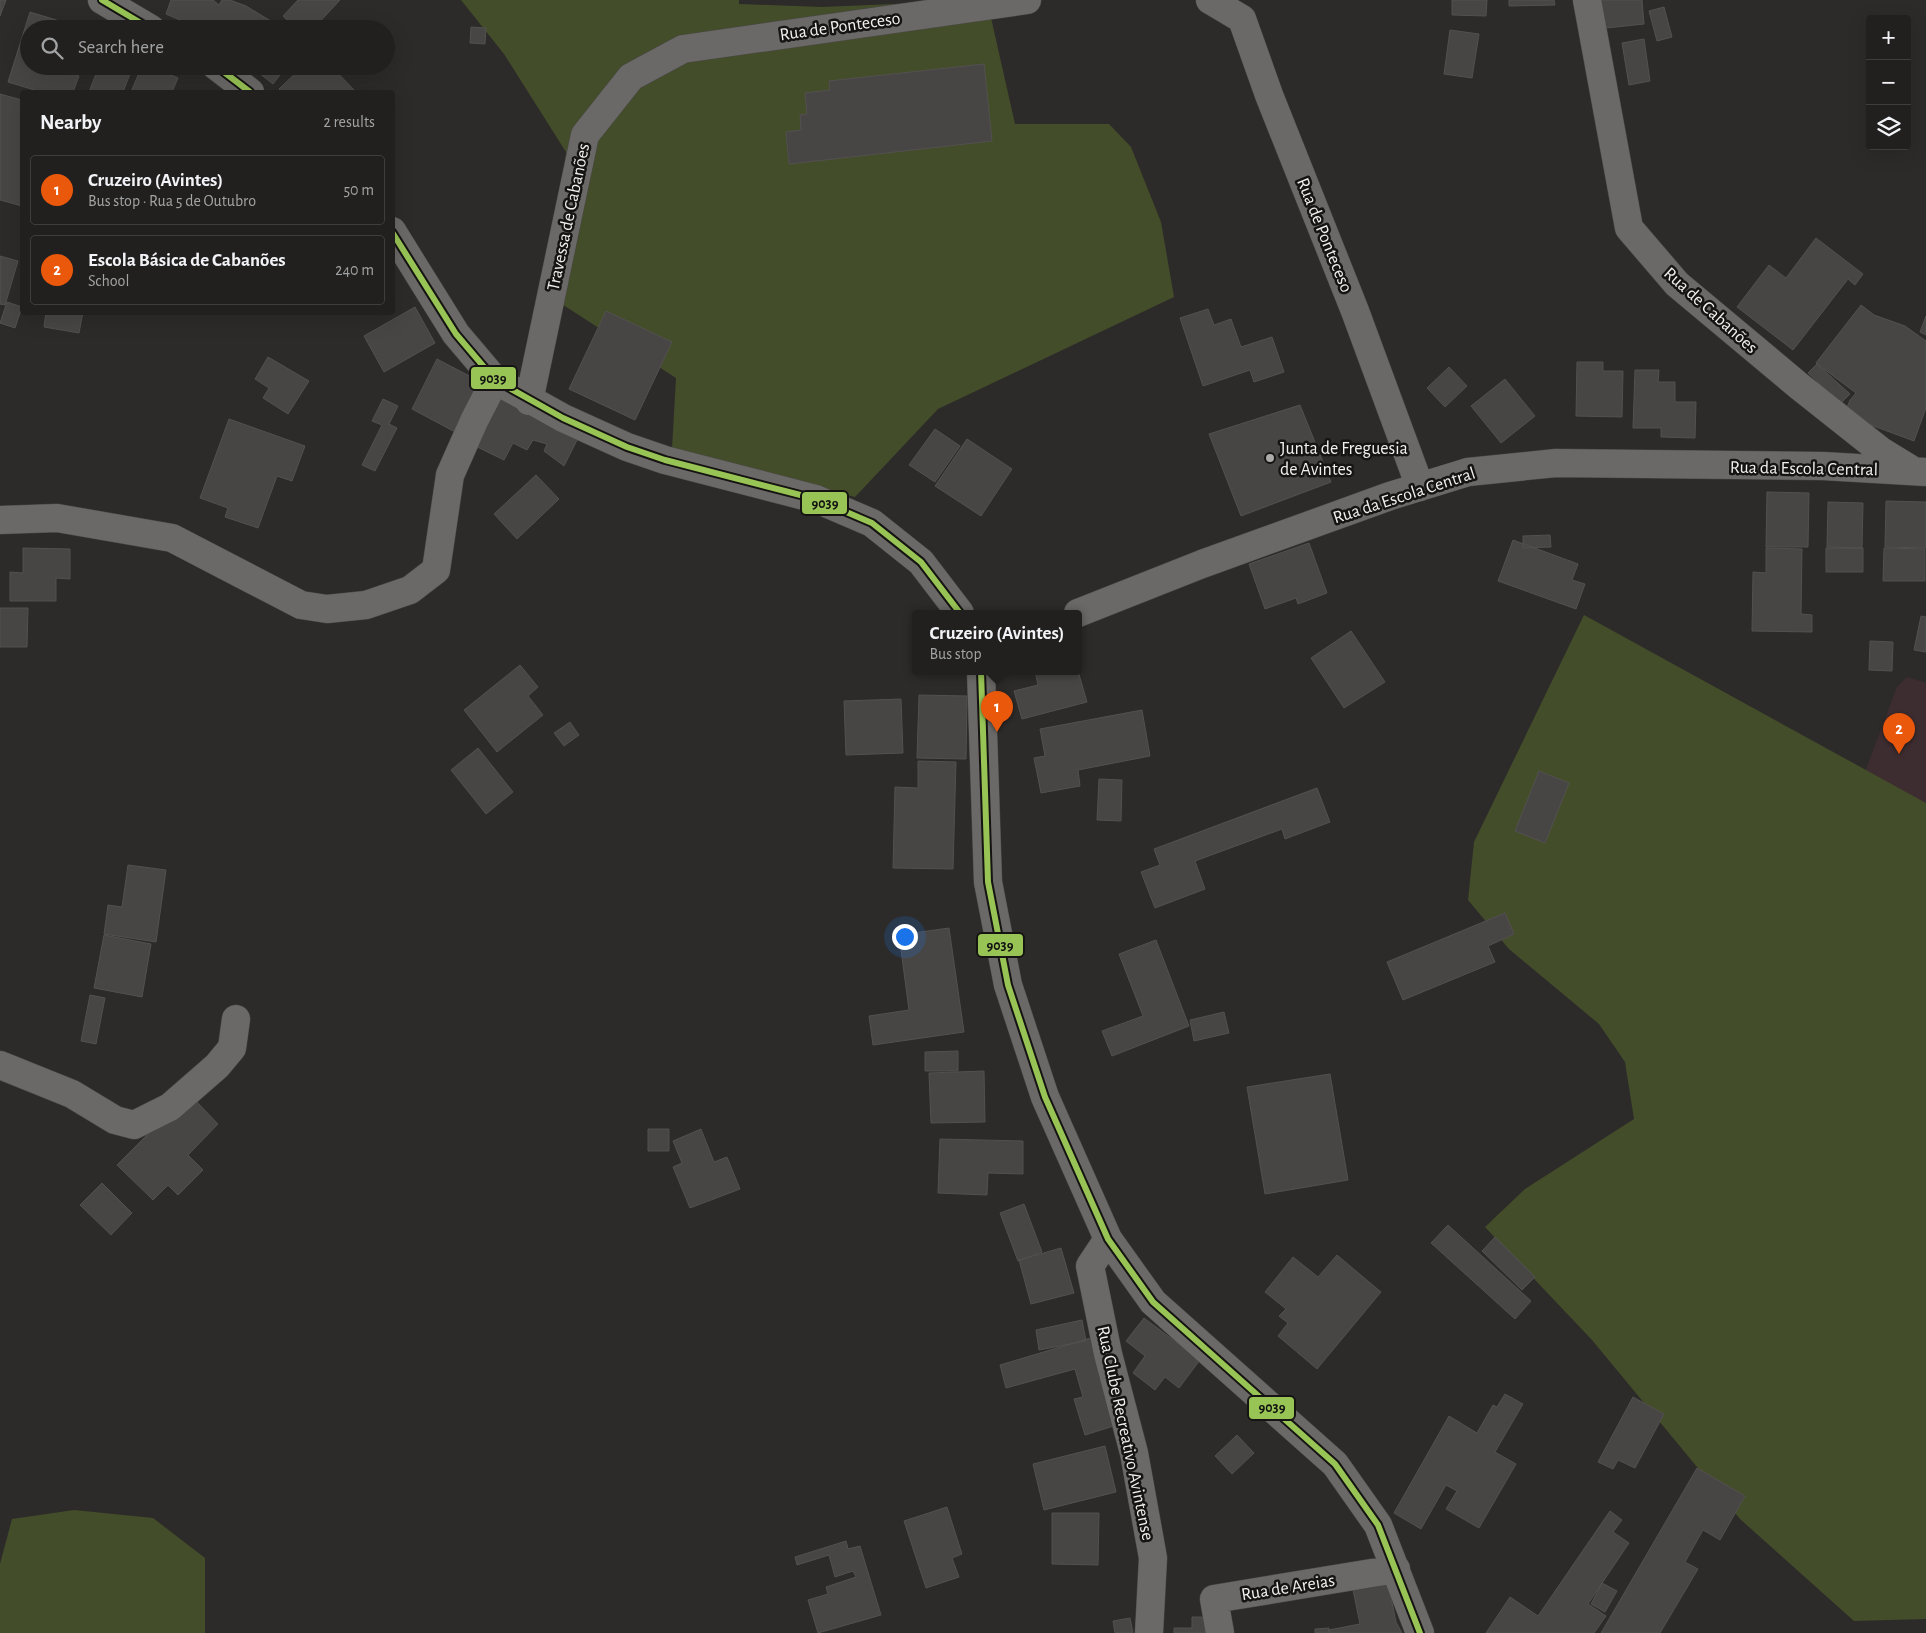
<!DOCTYPE html>
<html lang="en">
<head>
<meta charset="utf-8">
<style>
	body { margin:0; font-family:"Alegreya Sans",sans-serif; background:#2a2828; color:#f1f3f6 }
	.controls { position:absolute; right:15px; top:15px; display:grid; overflow:hidden; border-radius:5px; box-shadow:0 5px 20px #0002 }
	.controls button { width:45px; height:45px; display:grid; place-items:center; padding:0; border:0; border-bottom:1px solid #3f3e3d; background:#22201f; color:#f1f3f6; font:25px sans-serif }
	.you { position:absolute; left:904px; top:936px; width:18px; height:18px; margin:-12px; border:4px solid #fff; border-radius:50%; background:#1a73e8; box-shadow:0 0 0 8px #1a73e833 }
	.badge { display:grid; place-items:center; width:32px; height:32px; border-radius:50%; background:#ea580c; color:#fff; font-size:16px; font-weight:700 }
	.pin { position:absolute; translate:-50% -41px; filter:drop-shadow(0 1px 2px #0008) }
	.pin::after { content:''; position:absolute; top:26px; width:18px; height:15px; background:inherit; clip-path:polygon(0 0,100% 0,50% 100%) }
	.popup { position:absolute; left:912px; top:610px; width:170px; height:65px; box-sizing:border-box; display:grid; place-content:center; border-radius:5px; background:#22201f; filter:drop-shadow(0 1px 4px #0005); font-size:16px; white-space:nowrap; color:#a2a3a4 }
	.popup b { font-size:19px; color:#f1f3f6 }
	.popup::after { content:''; position:absolute; left:50%; top:100%; margin-left:-10px; border:10px solid transparent; border-top-color:#22201f }
	.list { margin:0; padding:0; list-style:none }
	h2 { display:flex; justify-content:space-between; align-items:center; height:65px; margin:0; padding:0 20px; font-size:21px }
	h2 small { font-size:16px; font-weight:400; color:#a2a3a4 }
	.list li { display:grid; grid-template-columns:32px 1fr auto; gap:15px; align-items:center; box-sizing:border-box; height:70px; margin:0 10px 10px; padding:0 10px; border:1px solid #3f3e3d; border-radius:5px }
	.list b { display:block; font-size:19px; white-space:nowrap }
	.list p { margin:0; font-size:16px; white-space:nowrap; color:#a2a3a4 }
	.list em { font-size:16px; font-style:normal; color:#a2a3a4 }
	.icon { flex:none; width:28px; height:28px; fill:none; stroke:currentColor; stroke-width:2; stroke-linecap:round; stroke-linejoin:round }
	.map { position:relative; flex:none; width:1926px; height:1633px; overflow:hidden }
	.search { position:absolute; background:#22201f; box-shadow:0 5px 20px #0002; left:20px; top:20px; width:375px; height:55px; display:flex; align-items:center; gap:12px; box-sizing:border-box; padding:0 18px; border-radius:28px; color:#a2a3a4; font-size:19px }
	.panel { position:absolute; background:#22201f; box-shadow:0 5px 20px #0002; left:20px; top:90px; width:375px; height:225px; border-radius:5px }
	.map>svg:first-child { display:block }
	.education { fill:#3e2d30 }
	.green { fill:#434d2a }
	.building { fill:#484645; stroke:#535050 }
	.lines { fill:none; stroke-linecap:round; stroke-linejoin:round }
	.minor-casing { stroke:#4a4846; stroke-width:29 }
	.minor { stroke:#6a6967; stroke-width:28 }
	.bus-1-casing { stroke:#161412; stroke-width:10 }
	.bus-1 { stroke:#98c455; stroke-width:6 }
	.poi-dot { fill:#adaba8; stroke:#161412; stroke-width:2 }
	.labels { text-anchor:middle; stroke-width:5; stroke-linejoin:round; paint-order:stroke }
	.street-label { font-size:18px; fill:#f2f0ed; stroke:#161412 }
	.poi-label { font-size:18px; fill:#f2f0ed; stroke:#161412; text-anchor:start }
	.line-badge { stroke:#161412; stroke-width:2 }
	.pale-badge-label { font-size:14px; text-anchor:middle; font-weight:bold; fill:#111 }
</style>
</head>
<body>
<div class="map">
<svg width="1926" height="1633" viewBox="0 0 1926 1633">
	<rect width="100%" height="100%" fill="#2d2b29"/>
	<path class="education" d="M 1907,677 L 1926,683 L 1926,853 L 1847,820 L 1897,687 Z"/>
	<path class="green" d="M 461,0 L 739,0 L 739,4 L 822,7 L 987,0 L 1015,124 L 1109,124 L 1131,147 L 1161,222 L 1174,297 L 938,409 L 855,497 L 672,449 L 676,378 L 554,299 L 566,152 L 504,54 Z
		M 1584,615 L 1926,803 L 1926,1619 L 1854,1621 L 1740,1519 L 1592,1340 L 1485,1227 L 1525,1189 L 1634,1119 L 1625,1062 L 1599,1024 L 1509,949 L 1468,900 L 1474,842 Z
		M 74,1510 L 153,1518 L 205,1558 L 205,1633 L 0,1633 L 0,1564 L 12,1519 Z"/>
	<path class="building" d="M 0,0 L 6,0 L 0,16 Z
		M 171,0 L 213,0 L 219,5 L 222,0 L 230,0 L 246,6 L 284,29 L 201,29 L 166,14 Z
		M 298,0 L 340,0 L 313,29 L 296,29 L 283,16 Z
		M 1452,0 L 1487,0 L 1486,16 L 1452,15 Z
		M 1509,0 L 1554,0 L 1555,5 L 1509,6 Z
		M 1593,0 L 1642,0 L 1644,24 L 1597,29 Z
		M 1664,7 L 1672,37 L 1657,41 L 1649,11 Z
		M 30,12 L 76,26 L 75,29 L 29,29 L 29,66 L 64,66 L 62,71 L 79,76 L 73,92 L 41,92 L 8,82 Z
		M 471,27 L 486,28 L 485,44 L 470,43 Z
		M 1450,30 L 1479,34 L 1472,78 L 1444,74 Z
		M 1644,39 L 1650,81 L 1629,85 L 1622,43 Z
		M 984,64 L 992,141 L 789,164 L 786,132 L 801,130 L 800,115 L 807,114 L 805,93 L 830,90 L 829,81 Z
		M 99,66 L 133,66 L 123,92 L 89,92 Z
		M 142,66 L 150,66 L 178,78 L 172,92 L 131,92 Z
		M 250,66 L 287,66 L 273,84 Z
		M 303,66 L 331,66 L 356,92 L 283,92 L 279,89 Z
		M 0,94 L 22,100 L 22,206 L 0,200 Z
		M 1816,238 L 1863,274 L 1855,285 L 1848,279 L 1793,350 L 1737,307 L 1769,265 L 1786,278 Z
		M 0,256 L 18,261 L 5,305 L 0,304 Z
		M 7,302 L 22,307 L 15,328 L 0,323 Z
		M 1861,305 L 1874,315 L 1905,326 L 1926,341 L 1926,408 L 1914,441 L 1844,415 L 1850,400 L 1856,393 L 1816,363 Z
		M 415,307 L 435,343 L 384,372 L 364,336 Z
		M 1208,309 L 1214,325 L 1231,319 L 1241,347 L 1272,337 L 1284,372 L 1254,382 L 1250,370 L 1203,386 L 1180,318 Z
		M 606,311 L 672,342 L 635,420 L 569,389 Z
		M 46,312 L 83,312 L 79,333 L 44,327 Z
		M 1926,316 L 1926,335 L 1920,332 Z
		M 268,357 L 309,381 L 288,414 L 263,398 L 269,388 L 255,379 Z
		M 437,359 L 483,383 L 457,433 L 412,409 Z
		M 1577,362 L 1603,362 L 1603,371 L 1623,371 L 1622,417 L 1576,416 Z
		M 1817,364 L 1850,394 L 1841,403 L 1808,373 Z
		M 1449,367 L 1467,386 L 1445,407 L 1427,388 Z
		M 1635,370 L 1659,370 L 1658,382 L 1675,382 L 1675,402 L 1696,402 L 1695,438 L 1661,437 L 1661,428 L 1633,428 Z
		M 1505,379 L 1535,416 L 1501,443 L 1471,406 Z
		M 494,390 L 581,432 L 564,466 L 544,451 L 547,444 L 533,440 L 527,450 L 513,443 L 504,460 L 467,442 Z
		M 383,399 L 398,406 L 389,424 L 397,428 L 375,471 L 362,465 L 382,425 L 372,421 Z
		M 1300,405 L 1331,482 L 1241,516 L 1209,434 Z
		M 229,419 L 305,446 L 292,481 L 277,476 L 258,528 L 225,517 L 228,508 L 200,498 Z
		M 935,429 L 960,446 L 935,482 L 909,465 Z
		M 967,439 L 1012,469 L 981,516 L 935,486 Z
		M 536,475 L 559,499 L 517,539 L 494,514 Z
		M 1767,492 L 1809,493 L 1808,547 L 1766,547 Z
		M 1886,501 L 1926,502 L 1926,548 L 1885,547 Z
		M 1828,502 L 1863,503 L 1862,548 L 1827,547 Z
		M 1550,535 L 1551,547 L 1523,548 L 1523,536 Z
		M 1513,540 L 1578,564 L 1572,580 L 1585,584 L 1576,609 L 1498,581 Z
		M 1309,543 L 1327,593 L 1298,604 L 1296,598 L 1265,609 L 1249,564 Z
		M 23,548 L 70,549 L 70,579 L 56,578 L 56,601 L 10,601 L 10,572 L 23,573 Z
		M 1766,548 L 1802,549 L 1801,614 L 1812,615 L 1812,632 L 1752,631 L 1753,572 L 1766,573 Z
		M 1826,548 L 1863,548 L 1863,572 L 1826,572 Z
		M 1884,548 L 1925,549 L 1925,581 L 1883,581 Z
		M 0,608 L 28,608 L 27,647 L 0,647 Z
		M 1921,616 L 1926,617 L 1926,652 L 1914,650 Z
		M 1351,631 L 1385,682 L 1344,708 L 1311,658 Z
		M 1870,641 L 1893,642 L 1892,671 L 1869,670 Z
		M 520,665 L 538,687 L 528,696 L 543,715 L 497,752 L 464,710 Z
		M 1035,671 L 1078,671 L 1087,702 L 1022,719 L 1014,691 L 1038,685 Z
		M 919,695 L 967,696 L 966,759 L 917,758 Z
		M 901,699 L 903,753 L 846,755 L 844,701 Z
		M 1142,710 L 1150,756 L 1078,770 L 1080,786 L 1041,793 L 1034,758 L 1045,756 L 1040,729 Z
		M 570,722 L 579,735 L 564,746 L 554,733 Z
		M 478,748 L 513,792 L 486,814 L 451,770 Z
		M 918,761 L 956,762 L 953,869 L 893,868 L 895,787 L 918,788 Z
		M 1539,771 L 1569,783 L 1545,843 L 1515,831 Z
		M 1099,779 L 1122,780 L 1121,821 L 1097,820 Z
		M 1317,788 L 1330,822 L 1285,839 L 1282,829 L 1195,861 L 1205,889 L 1155,908 L 1141,872 L 1160,865 L 1154,849 Z
		M 128,865 L 166,870 L 156,942 L 104,934 L 108,905 L 122,907 Z
		M 1505,913 L 1514,934 L 1488,946 L 1495,962 L 1403,1000 L 1387,962 Z
		M 949,928 L 964,1032 L 873,1045 L 869,1016 L 909,1010 L 899,935 Z
		M 104,935 L 151,944 L 142,997 L 94,988 Z
		M 1156,940 L 1189,1026 L 1112,1056 L 1102,1031 L 1143,1016 L 1119,954 Z
		M 90,995 L 105,998 L 96,1044 L 81,1041 Z
		M 1224,1012 L 1229,1033 L 1194,1041 L 1190,1020 Z
		M 958,1051 L 958,1071 L 925,1071 L 925,1052 Z
		M 984,1071 L 985,1122 L 931,1123 L 929,1073 Z
		M 1330,1074 L 1348,1180 L 1265,1194 L 1247,1087 Z
		M 195,1100 L 218,1124 L 188,1155 L 203,1170 L 178,1195 L 168,1185 L 153,1200 L 117,1165 L 168,1114 Z
		M 648,1129 L 669,1129 L 669,1151 L 648,1151 Z
		M 701,1129 L 714,1162 L 727,1157 L 740,1189 L 690,1208 L 673,1167 L 682,1163 L 673,1141 Z
		M 940,1139 L 1023,1141 L 1023,1174 L 988,1173 L 987,1195 L 938,1193 Z
		M 102,1183 L 132,1213 L 111,1235 L 80,1205 Z
		M 1024,1204 L 1042,1252 L 1018,1261 L 1000,1213 Z
		M 1448,1225 L 1531,1301 L 1515,1319 L 1431,1243 Z
		M 1495,1237 L 1535,1277 L 1522,1290 L 1482,1251 Z
		M 1061,1248 L 1074,1293 L 1031,1304 L 1019,1260 Z
		M 1337,1255 L 1381,1292 L 1317,1369 L 1278,1336 L 1288,1323 L 1279,1316 L 1286,1309 L 1265,1292 L 1293,1257 L 1318,1277 Z
		M 1144,1318 L 1200,1360 L 1179,1388 L 1165,1377 L 1155,1390 L 1133,1373 L 1145,1356 L 1126,1341 Z
		M 1082,1320 L 1086,1341 L 1039,1350 L 1036,1330 Z
		M 1094,1337 L 1120,1424 L 1085,1435 L 1074,1399 L 1083,1397 L 1075,1369 L 1006,1388 L 1000,1365 Z
		M 1505,1394 L 1523,1404 L 1495,1452 L 1516,1464 L 1479,1528 L 1446,1509 L 1457,1491 L 1446,1485 L 1421,1529 L 1394,1513 L 1449,1416 L 1477,1433 L 1493,1405 L 1497,1407 Z
		M 1633,1397 L 1664,1414 L 1635,1468 L 1618,1460 L 1613,1469 L 1598,1462 Z
		M 1237,1435 L 1254,1453 L 1232,1474 L 1215,1456 Z
		M 1105,1446 L 1116,1492 L 1044,1510 L 1033,1464 Z
		M 1697,1468 L 1745,1496 L 1720,1540 L 1703,1530 L 1685,1562 L 1698,1569 L 1660,1633 L 1601,1633 Z
		M 947,1507 L 962,1554 L 952,1558 L 959,1577 L 926,1588 L 904,1521 Z
		M 1610,1511 L 1622,1520 L 1613,1532 L 1629,1543 L 1588,1604 L 1606,1616 L 1594,1633 L 1486,1633 L 1510,1597 L 1538,1616 Z
		M 1052,1513 L 1099,1513 L 1098,1565 L 1052,1564 Z
		M 846,1541 L 848,1549 L 860,1546 L 881,1615 L 818,1633 L 808,1600 L 828,1594 L 826,1587 L 856,1577 L 853,1571 L 835,1577 L 829,1555 L 797,1565 L 795,1557 Z
		M 1385,1568 L 1396,1622 L 1402,1633 L 1329,1633 L 1329,1630 L 1360,1624 L 1350,1575 Z
		M 1602,1583 L 1617,1591 L 1605,1612 L 1591,1604 Z
		M 1192,1617 L 1209,1617 L 1209,1633 L 1174,1633 L 1174,1628 L 1192,1628 Z
		M 1130,1618 L 1133,1633 L 1115,1633 L 1113,1621 Z
		M 1329,1628 L 1329,1633 L 1315,1633 L 1315,1629 Z"/>
	<g class="lines">
		<g class="minor-casing">
			<path id="minor" d="M 102,0 L 151,29
				M 1210,0 L 1242,19 L 1269,95 L 1355,311 L 1420,487
				M 1587,0 L 1629,228 L 1677,284 L 1799,386 L 1881,451 L 1912,470
				M 216,66 L 250,92
				M 392,231 L 456,334 L 495,380 L 563,418 L 627,447 L 665,460 L 816,499 L 872,523 L 921,562 L 960,613
				M 529,401 L 585,135 L 631,77 L 683,49 L 1027,0
				M 0,520 L 57,518 L 172,538 L 301,605 L 327,609 L 366,605 L 410,590 L 436,570 L 450,475 L 474,421 L 495,380
				M 1078,613 L 1202,564 L 1390,496 L 1468,472 L 1556,463 L 1823,466 L 1926,472
				M 981,671 L 988,882 L 1008,985 L 1045,1097 L 1108,1239 L 1153,1302 L 1335,1464 L 1378,1525 L 1420,1633
				M 0,1065 L 72,1094 L 115,1120 L 134,1125 L 170,1107 L 217,1066 L 232,1048 L 236,1019
				M 1108,1239 L 1090,1266 L 1108,1354 L 1134,1453 L 1153,1558 L 1149,1633
				M 1220,1633 L 1214,1599 L 1396,1569"/>
		</g>
		<use href="#minor" class="minor"/>
		<g class="bus-1-casing">
			<path id="bus-1" d="M 102,0 L 151,29
				M 216,66 L 250,92
				M 392,232 L 456,334 L 495,380 L 563,418 L 627,447 L 665,460 L 816,499 L 872,523 L 921,562 L 960,613
				M 981,671 L 988,882 L 1008,985 L 1045,1097 L 1108,1239 L 1153,1302 L 1335,1464 L 1378,1525 L 1420,1633"/>
		</g>
		<use href="#bus-1" class="bus-1"/>
	</g>
	<circle class="poi-dot" cx="1270" cy="458" r="5"/>
	<g class="labels">
		<g class="street-label">
			<text transform="translate(840 26) rotate(-8)" y="6">Rua de Ponteceso</text>
			<text transform="translate(568 217) rotate(-78)" y="6">Travessa de Cabanões</text>
			<text transform="translate(1325 235) rotate(68)" y="6">Rua de Ponteceso</text>
			<text transform="translate(1711 310) rotate(42)" y="6">Rua de Cabanões</text>
			<text transform="translate(1804 468) rotate(1)" y="6">Rua da Escola Central</text>
			<text transform="translate(1404 495) rotate(-18)" y="6">Rua da Escola Central</text>
			<text transform="translate(1126 1433) rotate(78)" y="6">Rua Clube Recreativo Avintense</text>
			<text transform="translate(1288 1587) rotate(-9)" y="6">Rua de Areias</text>
		</g>
		<g class="poi-label">
			<text x="1280" y="454">Junta de Freguesia<tspan x="1280" dy="21">de Avintes</tspan></text>
		</g>
	</g>
	<g class="line-badge">
		<rect x="470" y="366" width="47" height="24" rx="5" fill="#98c455"/>
		<rect x="801" y="491" width="47" height="24" rx="5" fill="#98c455"/>
		<rect x="977" y="933" width="47" height="24" rx="5" fill="#98c455"/>
		<rect x="1248" y="1396" width="47" height="24" rx="5" fill="#98c455"/>
	</g>
	<g class="pale-badge-label">
		<text x="493" y="383">9039</text>
		<text x="825" y="508">9039</text>
		<text x="1000" y="950">9039</text>
		<text x="1272" y="1412">9039</text>
	</g>
</svg>
<div class="controls">
<button>+</button>
<button>−</button>
<button><svg class="icon" aria-label="layers" viewBox="0 0 24 24"><path d="M12 4l9 5-9 5-9-5zM3 14l9 5 9-5"/></svg></button>
</div>
<div class="you"></div>
<div class="pin badge" style="left:997px;top:732px">1</div>
<div class="popup"><b>Cruzeiro (Avintes)</b>Bus stop</div>
<div class="pin badge" style="left:1899px;top:754px">2</div>
<div class="search"><svg class="icon" aria-label="search" viewBox="0 0 24 24"><circle cx="10" cy="10" r="6"/><path d="M15 15l6 6"/></svg>Search here</div>
<section class="panel">
<h2>Nearby<small>2 results</small></h2>
<ul class="list">
<li><span class="badge">1</span><div><b>Cruzeiro (Avintes)</b><p>Bus stop · Rua 5 de Outubro</p></div><em>50 m</em></li>
<li><span class="badge">2</span><div><b>Escola Básica de Cabanões</b><p>School</p></div><em>240 m</em></li>
</ul>
</section>
</div>
</body>
</html>
